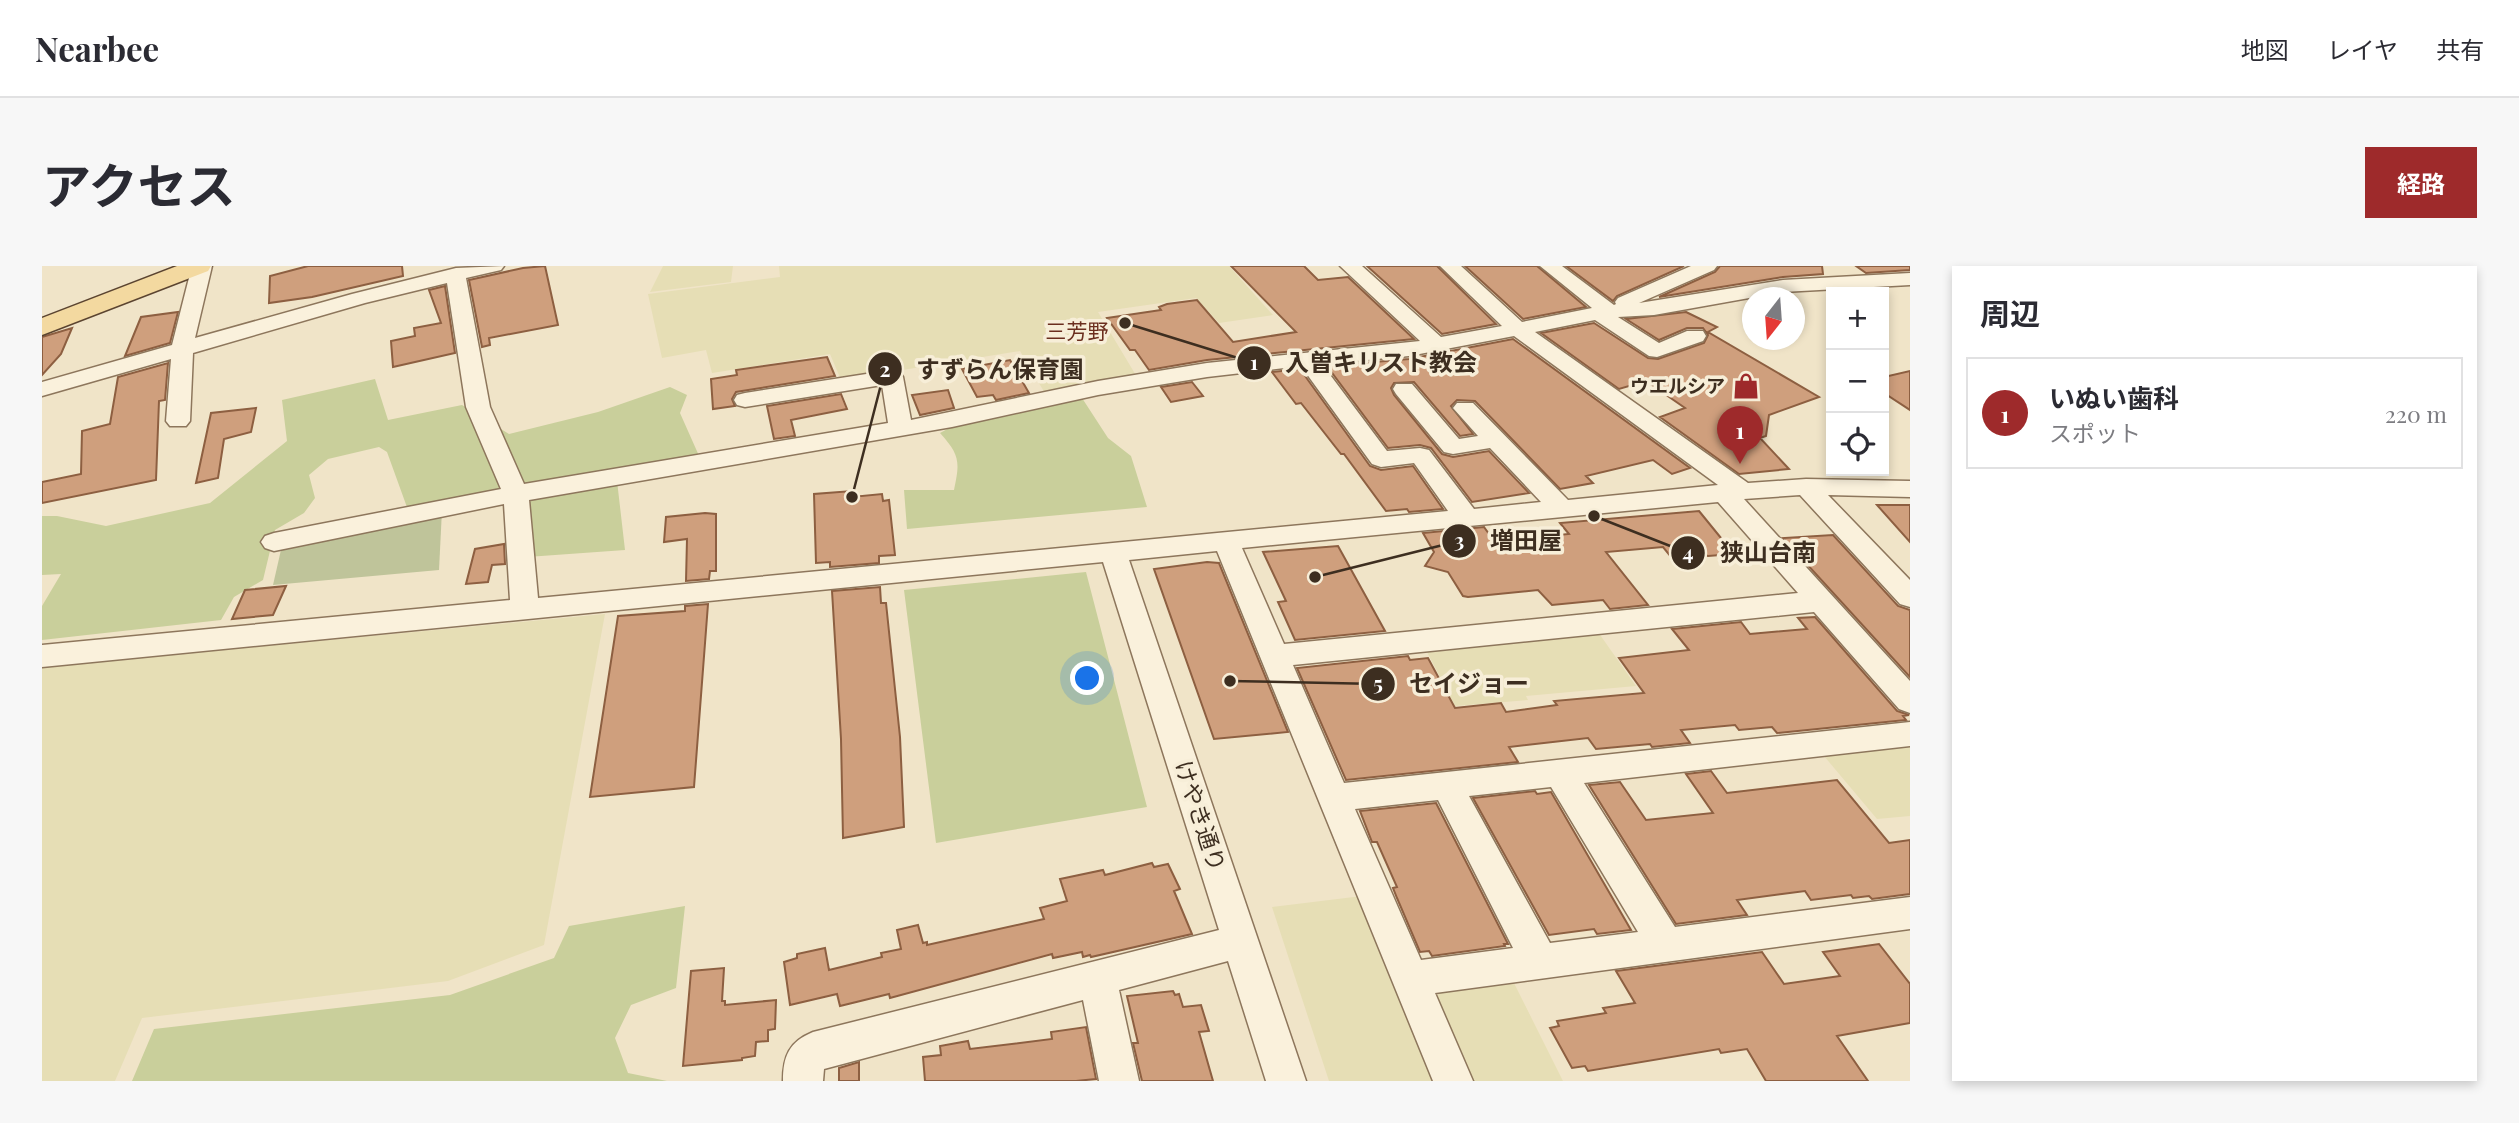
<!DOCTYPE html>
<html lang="ja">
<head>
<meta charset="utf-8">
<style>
	body { margin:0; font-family:"Playfair Display","Noto Sans JP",serif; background:#f7f7f7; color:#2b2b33 }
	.controls { position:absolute; right:21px; top:21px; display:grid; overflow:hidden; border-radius:0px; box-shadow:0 4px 10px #0003 }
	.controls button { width:63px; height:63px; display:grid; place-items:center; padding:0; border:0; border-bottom:2px solid #e1e1e2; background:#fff; color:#2b2b33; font:35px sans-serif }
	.compass { position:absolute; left:1700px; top:21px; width:63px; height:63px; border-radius:50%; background:#fff; box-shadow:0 4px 10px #0003; rotate:197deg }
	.you { position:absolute; left:1046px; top:413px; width:24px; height:24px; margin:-18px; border:5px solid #fff; border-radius:50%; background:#1a73e8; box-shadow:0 0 0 10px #1a73e833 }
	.badge { display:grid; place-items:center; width:46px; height:46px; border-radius:50%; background:#9e2a2b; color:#fff; font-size:23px; font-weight:700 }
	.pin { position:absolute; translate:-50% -58px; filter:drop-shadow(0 2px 4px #0008) }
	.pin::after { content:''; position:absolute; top:37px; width:24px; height:21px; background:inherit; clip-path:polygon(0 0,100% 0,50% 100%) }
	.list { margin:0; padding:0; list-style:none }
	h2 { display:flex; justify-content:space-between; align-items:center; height:91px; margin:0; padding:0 28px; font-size:30px }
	h2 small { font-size:23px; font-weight:400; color:#7c7c81 }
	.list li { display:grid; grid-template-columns:46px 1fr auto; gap:21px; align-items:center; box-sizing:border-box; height:112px; margin:0 14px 14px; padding:0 14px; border:2px solid #e1e1e2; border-radius:0px }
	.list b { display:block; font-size:26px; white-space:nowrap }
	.list p { margin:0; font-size:23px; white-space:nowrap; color:#7c7c81 }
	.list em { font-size:23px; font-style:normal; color:#7c7c81 }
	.icon { flex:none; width:38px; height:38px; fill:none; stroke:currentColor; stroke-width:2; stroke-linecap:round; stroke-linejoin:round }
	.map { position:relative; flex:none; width:1868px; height:815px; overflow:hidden; border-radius:0px }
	header { display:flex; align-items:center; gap:42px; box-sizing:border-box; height:98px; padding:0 35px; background:#fff; border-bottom:2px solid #e1e1e2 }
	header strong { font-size:33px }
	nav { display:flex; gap:38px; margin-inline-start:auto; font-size:24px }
	.intro { display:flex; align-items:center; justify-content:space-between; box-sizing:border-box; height:168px; padding:0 42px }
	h1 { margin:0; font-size:49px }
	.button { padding:18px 32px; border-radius:0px; background:#9e2a2b; color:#fff; font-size:24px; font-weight:700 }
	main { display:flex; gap:42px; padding:0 42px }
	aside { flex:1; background:#fff; border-radius:0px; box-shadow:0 4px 10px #0003 }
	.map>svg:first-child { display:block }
	.farmland { fill:#e6deb5 }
	.green { fill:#c9cf9b }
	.cemetery { fill:#bfc49a }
	.building { fill:#cf9f7d; stroke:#8d5f41; stroke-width:2 }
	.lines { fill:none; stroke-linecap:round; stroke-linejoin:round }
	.minor-casing { stroke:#8d765c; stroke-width:3 }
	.major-casing { stroke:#5b4430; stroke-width:3 }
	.minor { fill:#faf1dc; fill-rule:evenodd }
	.major { fill:#f3d9a0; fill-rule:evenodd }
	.labels { text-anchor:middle; stroke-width:7; stroke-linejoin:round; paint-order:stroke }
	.far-poi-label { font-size:19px; font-weight:bold; fill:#3d2e20; stroke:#f7eed8; text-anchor:end }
	.far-neighbourhood-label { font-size:21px; fill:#6b2e1e; stroke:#f7eed8 }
	.street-label { font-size:23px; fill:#3d2e20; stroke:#f7eed8 }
	.leader { fill:none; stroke:#3d2e20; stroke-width:2.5 }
	.callout-dot { fill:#3d2e20; stroke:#f7eed8; stroke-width:2.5 }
	.mark-label { font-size:21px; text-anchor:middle; font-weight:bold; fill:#fff }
	.callout-label { font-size:24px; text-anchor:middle; font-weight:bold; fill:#3d2e20; stroke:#f7eed8; stroke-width:7; stroke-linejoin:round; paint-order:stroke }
</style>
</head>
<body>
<header>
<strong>Nearbee</strong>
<nav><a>地図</a><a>レイヤ</a><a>共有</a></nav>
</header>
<div class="intro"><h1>アクセス</h1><a class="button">経路</a></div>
<main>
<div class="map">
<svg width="1868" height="815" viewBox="0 0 1868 815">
	<rect width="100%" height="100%" fill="#f0e4c8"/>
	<path class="farmland" d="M 621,0 L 691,0 L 689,16 L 608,26 Z
		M 737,0 L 1187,0 L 1231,49 L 1177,57 L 1154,32 L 1056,46 L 1095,111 L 1004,129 L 978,85 L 799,114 L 788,88 L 670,107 L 664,84 L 620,92 L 606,28 L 738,11 Z
		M 563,348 L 502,679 L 406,715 L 100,752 L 73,815 L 0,815 L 0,401 Z
		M 1556,366 L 1594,420 L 1484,430 L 1486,434 L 1413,440 L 1384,384 Z
		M 1868,481 L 1868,550 L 1835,553 L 1782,490 Z
		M 1320,630 L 1395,815 L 1287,815 L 1230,641 Z
		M 1472,717 L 1521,815 L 1424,815 L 1391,737 L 1397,727 Z"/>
	<path class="green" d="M 333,113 L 346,154 L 420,139 L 467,168 L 556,146 L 628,121 L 645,129 L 638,147 L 658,192 L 574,206 L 583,284 L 485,291 L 481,221 L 366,244 L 345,186 L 337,181 L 286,193 L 267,209 L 273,232 L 262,247 L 233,264 L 221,314 L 192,331 L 179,354 L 0,374 L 0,340 L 19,308 L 0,309 L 0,250 L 15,250 L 64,260 L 168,237 L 245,175 L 240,134 Z
		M 1040,132 L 1066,172 L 1089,190 L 1105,241 L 865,263 L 862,224 L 912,224 C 918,196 918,189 898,167 L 911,160 Z
		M 1044,306 L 1105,541 L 894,577 L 862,324 Z
		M 643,640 L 634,722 L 589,739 L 573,772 L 586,807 L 625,815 L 90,815 L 112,763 L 408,729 L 512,692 L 527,660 Z"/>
	<path class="cemetery" d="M 400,244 L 397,304 L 231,319 L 241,275 Z"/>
	<path class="building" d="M 266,0 L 360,0 L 361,10 L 270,31 L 227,37 L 228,10 Z
		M 503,0 L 516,59 L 447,72 L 448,79 L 440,81 L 427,14 L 481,2 Z
		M 1189,0 L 1262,0 L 1276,14 L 1306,11 L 1372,73 L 1165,94 L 1107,104 L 1093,84 L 1088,84 L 1065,52 L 1119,44 L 1117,41 L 1125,38 L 1155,34 L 1191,76 L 1254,66 Z
		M 1325,0 L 1395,0 L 1454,58 L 1400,68 Z
		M 1423,0 L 1495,0 L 1544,41 L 1481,53 Z
		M 1524,0 L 1642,0 L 1575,30 L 1571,35 Z
		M 1678,0 L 1780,0 L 1781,8 L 1741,11 L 1617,31 L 1673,6 Z
		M 1814,0 L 1868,0 L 1868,4 L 1824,7 Z
		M 403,20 L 413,87 L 351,101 L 349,75 L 373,70 L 372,62 L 399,57 L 387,24 Z
		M 136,46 L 128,77 L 83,90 L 99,51 Z
		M 1644,46 L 1675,61 L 1666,66 L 1777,131 L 1727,149 L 1724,170 L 1718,172 L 1747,203 L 1697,208 L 1618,151 L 1643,142 L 1604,115 L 1577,123 L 1499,67 L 1552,57 L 1606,92 L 1616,93 L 1662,77 L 1666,69 L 1661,62 L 1645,62 L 1617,74 L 1584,53 Z
		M 30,62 L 19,88 L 0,109 L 0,71 Z
		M 1471,73 L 1648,202 L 1630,208 L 1611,194 L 1544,210 L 1551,217 L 1518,223 L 1433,135 L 1415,134 L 1409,140 L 1431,168 L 1418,170 L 1372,116 L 1352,117 L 1349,122 L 1352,129 L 1400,188 L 1411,191 L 1447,185 L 1487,227 L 1430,236 L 1389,182 L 1378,179 L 1346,182 L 1285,100 L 1367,93 Z
		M 785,91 L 793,110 L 694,126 L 690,133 L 693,140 L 671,143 L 669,113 L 695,109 L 694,104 Z
		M 968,94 L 987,127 L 954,134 L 951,129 L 935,131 L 920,103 Z
		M 126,97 L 123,134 L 117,135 L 114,214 L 0,237 L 0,216 L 39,208 L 40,165 L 68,158 L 76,111 Z
		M 1258,103 L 1328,200 L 1339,204 L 1371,200 L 1401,243 L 1367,246 L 1365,243 L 1344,245 L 1302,188 L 1299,188 L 1259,137 L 1254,138 L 1230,106 Z
		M 1868,105 L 1868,144 L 1842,127 L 1842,111 Z
		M 1150,116 L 1161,130 L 1129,136 L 1119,121 Z
		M 906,124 L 912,142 L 878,149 L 870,129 Z
		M 799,128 L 805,143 L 749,154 L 753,170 L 732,173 L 725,140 Z
		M 214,142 L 209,166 L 182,173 L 176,212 L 154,217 L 169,147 Z
		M 810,225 L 810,231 L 840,228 L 841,235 L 847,234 L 853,289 L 837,290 L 837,297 L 788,301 L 788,296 L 774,297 L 772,228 Z
		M 1835,239 L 1868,239 L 1868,276 Z
		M 1657,245 L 1692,288 L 1666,290 L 1649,286 L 1638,293 L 1630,292 L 1621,281 L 1564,286 L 1606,339 L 1568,343 L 1561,334 L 1510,339 L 1496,324 L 1426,331 L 1421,330 L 1406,306 L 1383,300 L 1392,286 L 1381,267 L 1442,261 L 1452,275 L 1527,268 L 1518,257 Z
		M 663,247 L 674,248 L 674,305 L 668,305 L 667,313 L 644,315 L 645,273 L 622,276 L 624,251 Z
		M 1791,269 L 1856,340 L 1868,344 L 1868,411 L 1741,272 Z
		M 462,278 L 463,298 L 450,299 L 446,316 L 424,318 L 433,283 Z
		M 1296,280 L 1343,365 L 1253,374 L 1236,336 L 1244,335 L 1221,286 Z
		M 1165,296 L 1177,297 L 1246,466 L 1172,473 L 1112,303 Z
		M 244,320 L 231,349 L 190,353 L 203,324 Z
		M 838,321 L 839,337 L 844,337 L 858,471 L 862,561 L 801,572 L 799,473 L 790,325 Z
		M 666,338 L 652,521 L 548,531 L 576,350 L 643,345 L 643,340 Z
		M 1773,351 L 1855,445 L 1867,449 L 1861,450 L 1864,454 L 1735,467 L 1730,461 L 1697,464 L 1693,459 L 1639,464 L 1648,477 L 1610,481 L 1608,478 L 1554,483 L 1546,472 L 1467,481 L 1476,496 L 1304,514 L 1255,402 L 1366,390 L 1368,394 L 1386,392 L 1413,442 L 1459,437 L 1464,446 L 1515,439 L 1512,435 L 1602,427 L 1577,392 L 1647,384 L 1630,363 L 1699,356 L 1708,368 L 1765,363 L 1756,352 Z
		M 1669,505 L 1685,527 L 1795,514 L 1847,577 L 1868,574 L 1868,628 L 1830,633 L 1827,630 L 1811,632 L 1809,629 L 1769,634 L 1763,625 L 1740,628 L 1695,634 L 1705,649 L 1634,658 L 1547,519 L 1578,516 L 1604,554 L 1671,547 L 1644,508 Z
		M 1493,525 L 1495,528 L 1509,526 L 1589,664 L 1555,668 L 1552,663 L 1507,669 L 1431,532 Z
		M 1394,537 L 1466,678 L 1462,678 L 1463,680 L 1390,690 L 1387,685 L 1378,686 L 1355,632 L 1351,622 L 1355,621 L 1335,576 L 1330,576 L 1318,545 Z
		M 1110,597 L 1112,601 L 1126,598 L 1138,623 L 1132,625 L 1150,668 L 1049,691 L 1048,689 L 1041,691 L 1040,686 L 1011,692 L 1010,688 L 848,732 L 847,728 L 798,740 L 795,728 L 748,739 L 742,696 L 755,692 L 755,688 L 783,682 L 787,704 L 840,691 L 839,687 L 859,683 L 855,664 L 876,659 L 881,677 L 885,676 L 885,679 L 1002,653 L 998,642 L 1025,635 L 1018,613 L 1061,604 L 1063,609 Z
		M 1837,678 L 1868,718 L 1868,757 L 1795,770 L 1826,815 L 1724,815 L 1705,783 L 1679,787 L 1677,783 L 1546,805 L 1543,800 L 1530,802 L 1508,762 L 1517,760 L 1515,755 L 1564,747 L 1561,742 L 1593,737 L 1574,705 L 1720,686 L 1742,718 L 1798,710 L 1781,686 Z
		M 682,702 L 680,735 L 683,735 L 683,739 L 734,734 L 733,763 L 726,764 L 726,775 L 714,776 L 713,790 L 700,792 L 700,794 L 641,800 L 649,705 Z
		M 1131,725 L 1133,729 L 1137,728 L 1141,741 L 1159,739 L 1167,765 L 1157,766 L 1171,815 L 1100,815 L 1091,777 L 1096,777 L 1085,730 Z
		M 1044,761 L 1054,813 L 1034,815 L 883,815 L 881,791 L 899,789 L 898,780 L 926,775 L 928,783 L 1010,773 L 1009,766 Z
		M 817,796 L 817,815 L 797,815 L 797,802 Z"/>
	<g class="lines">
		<g class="minor-casing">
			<path id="minor" d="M 150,0 L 170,0 L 153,72 L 310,28 L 414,2 L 462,0 L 459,4 L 424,12 L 448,141 L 482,218 L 846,157 L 840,119 L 703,141 L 695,139 L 692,134 L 695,129 L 703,127 L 850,104 L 858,106 L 861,111 L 869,154 L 1056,115 L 1165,97 L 1378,75 L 1298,0 L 1320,0 L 1399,71 L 1460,60 L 1398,0 L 1419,0 L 1480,56 L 1550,42 L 1498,0 L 1520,0 L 1572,39 L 1574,38 L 1573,36 L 1576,32 L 1649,0 L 1675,0 L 1672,4 L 1597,37 L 1741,14 L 1868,7 L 1868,19 L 1741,26 L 1612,49 L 1576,51 L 1617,77 L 1645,65 L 1661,65 L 1664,70 L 1661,75 L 1615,91 L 1607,90 L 1553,54 L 1493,66 L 1706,217 L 1764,213 L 1868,215 L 1868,231 L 1786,229 L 1868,314 L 1868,341 L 1858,338 L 1758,229 L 1702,233 L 1868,415 L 1868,447 L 1857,443 L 1772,346 L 1251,399 L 1302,517 L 1868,456 L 1868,480 L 1542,517 L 1633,661 L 1868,631 L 1868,663 L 1393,727 L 1431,815 L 1391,815 L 1175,285 L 1087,294 L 1264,815 L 1224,815 L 1186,695 L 1077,724 L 1097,815 L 1057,815 L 1041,734 L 782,803 L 781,815 L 741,815 C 741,790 747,776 771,766 L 1177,664 L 1061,296 L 0,401 L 0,379 L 468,334 L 462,238 L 232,285 L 223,282 L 219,276 L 223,270 L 232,267 L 459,223 L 424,141 L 405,17 L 323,37 L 151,87 L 148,155 L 144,160 L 128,160 L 124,155 L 129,93 L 0,130 L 0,116 L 130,79 ZM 1472,70 L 1676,219 L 1526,234 L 1431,137 L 1415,137 L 1411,142 L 1436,170 L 1417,173 L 1370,118 L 1354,118 L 1351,123 L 1354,128 L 1402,186 L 1411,188 L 1448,182 L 1499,236 L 1432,243 L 1387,184 L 1378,182 L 1345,185 L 1280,98 L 1367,90 ZM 1259,100 L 1330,198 L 1339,201 L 1372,197 L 1406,245 L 496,332 L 487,234 L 910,161 L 1056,129 L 1165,111 ZM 1676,236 L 1756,327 L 1242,378 L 1200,282 ZM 1509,521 L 1596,666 L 1508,677 L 1427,530 ZM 1396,534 L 1471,682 L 1379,694 L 1313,543 Z"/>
		</g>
		<g class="major-casing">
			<path id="major" d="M 135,0 L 169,0 L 166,5 L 0,69 L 0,52 Z"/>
		</g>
		<use href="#minor" class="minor"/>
		<use href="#major" class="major"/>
	</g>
	<defs>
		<g id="shop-bare" transform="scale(2.1)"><path d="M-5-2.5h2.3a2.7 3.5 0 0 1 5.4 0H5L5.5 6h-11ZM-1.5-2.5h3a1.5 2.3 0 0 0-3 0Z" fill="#9e2a2b" stroke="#f7eed8" stroke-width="2.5" paint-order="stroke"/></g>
	</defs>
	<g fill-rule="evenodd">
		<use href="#shop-bare" x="1704" y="120"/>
	</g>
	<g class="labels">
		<g class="far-poi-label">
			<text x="1683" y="127">ウエルシア</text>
		</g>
		<g class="far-neighbourhood-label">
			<text x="1035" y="73">三芳野</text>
		</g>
		<g class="street-label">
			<text transform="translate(1158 550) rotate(72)" y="8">けやき通り</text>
		</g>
	</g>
	<path class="leader" d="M1083 57L1212 97M810 231L843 103M1273 311L1417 275M1552 250L1646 287M1188 415L1336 418"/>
	<g class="callout-dot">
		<circle cx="1083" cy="57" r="7"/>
		<circle cx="810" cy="231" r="7"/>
		<circle cx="1273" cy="311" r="7"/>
		<circle cx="1552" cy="250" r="7"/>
		<circle cx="1188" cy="415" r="7"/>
		<circle cx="1212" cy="97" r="18"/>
		<circle cx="843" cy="103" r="18"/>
		<circle cx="1417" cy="275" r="18"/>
		<circle cx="1646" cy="287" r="18"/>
		<circle cx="1336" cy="418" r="18"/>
	</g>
	<g class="mark-label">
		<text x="1212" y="104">1</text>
		<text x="843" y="111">2</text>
		<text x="1417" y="282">3</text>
		<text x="1646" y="294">4</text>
		<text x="1336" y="425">5</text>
	</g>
	<g class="callout-label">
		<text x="1339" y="105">入曽キリスト教会</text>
		<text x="958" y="112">すずらん保育園</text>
		<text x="1484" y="283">増田屋</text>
		<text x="1726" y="295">狭山台南</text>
		<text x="1427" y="426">セイジョー</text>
	</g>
</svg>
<div class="controls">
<button>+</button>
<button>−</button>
<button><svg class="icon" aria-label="locate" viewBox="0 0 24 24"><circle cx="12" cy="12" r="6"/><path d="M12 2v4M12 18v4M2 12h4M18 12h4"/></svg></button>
</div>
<svg class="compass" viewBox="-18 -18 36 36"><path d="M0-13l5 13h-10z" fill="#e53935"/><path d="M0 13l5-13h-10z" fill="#7c7c81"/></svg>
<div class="you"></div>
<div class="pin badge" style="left:1698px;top:198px">1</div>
</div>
<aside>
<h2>周辺<small></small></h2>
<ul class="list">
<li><span class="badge">1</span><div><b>いぬい歯科</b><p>スポット</p></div><em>220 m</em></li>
</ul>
</aside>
</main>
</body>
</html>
